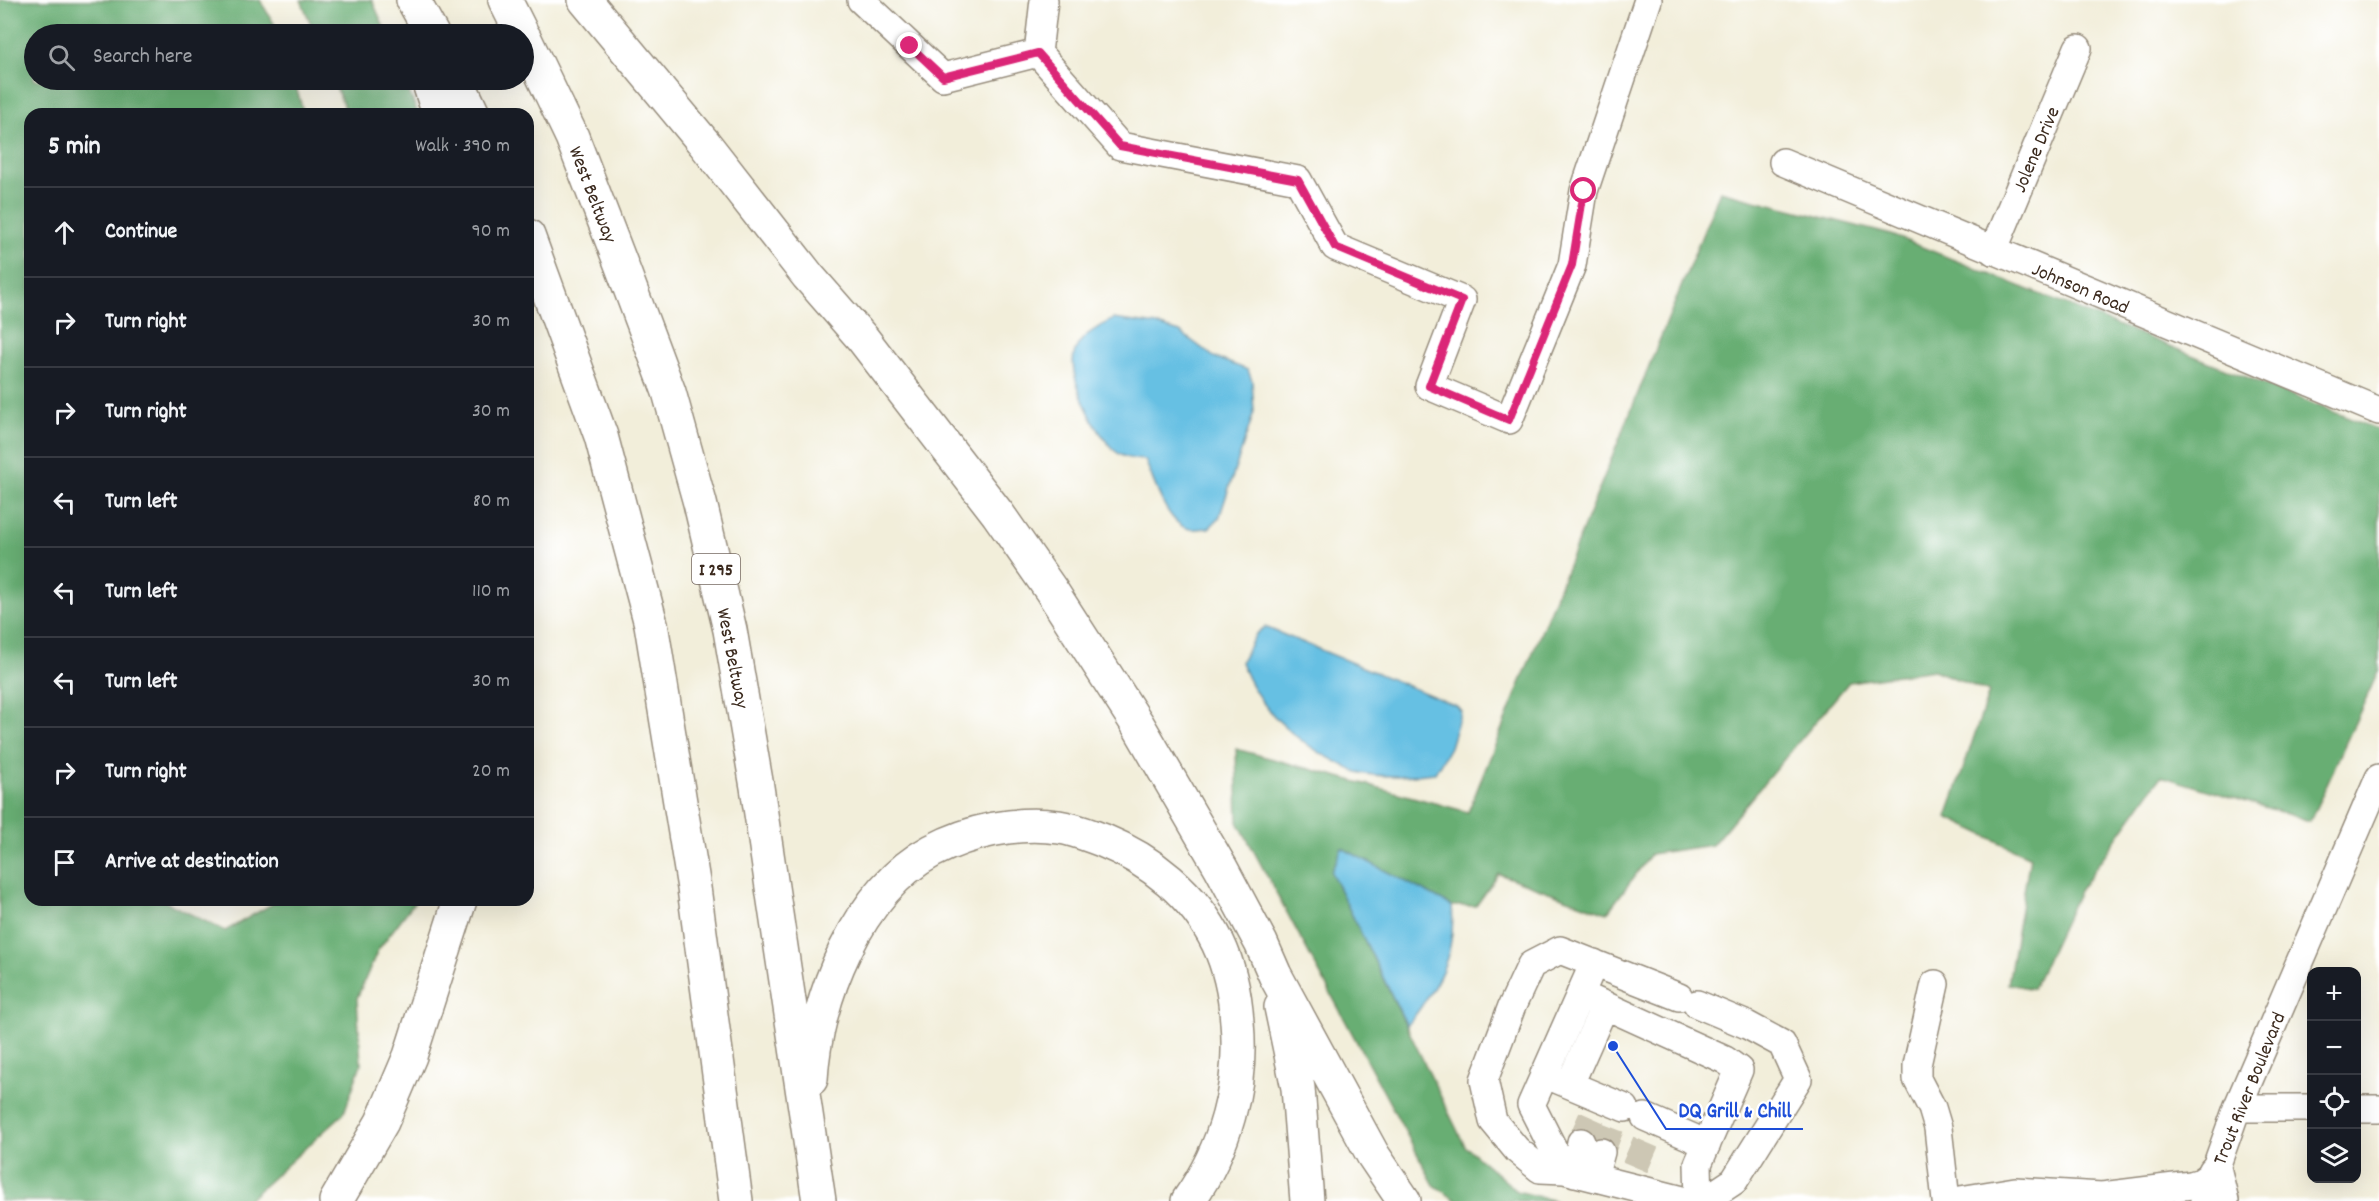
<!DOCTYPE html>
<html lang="en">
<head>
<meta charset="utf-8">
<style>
	body { margin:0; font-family:Dekko,sans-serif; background:#20242c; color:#f1f3f6 }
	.controls { position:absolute; right:18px; bottom:18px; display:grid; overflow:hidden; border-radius:12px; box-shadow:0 6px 24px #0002 }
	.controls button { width:54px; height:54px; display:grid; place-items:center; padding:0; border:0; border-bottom:2px solid #363941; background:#171b24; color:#f1f3f6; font:30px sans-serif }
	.stop { position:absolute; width:18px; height:18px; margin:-14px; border:4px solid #db2777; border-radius:50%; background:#fff }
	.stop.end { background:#db2777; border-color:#fff; box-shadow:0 2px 6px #0008 }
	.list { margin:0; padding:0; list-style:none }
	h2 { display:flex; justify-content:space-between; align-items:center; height:78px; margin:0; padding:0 24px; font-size:26px }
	h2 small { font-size:20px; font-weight:400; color:#9ea1a6 }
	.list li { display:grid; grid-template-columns:39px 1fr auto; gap:18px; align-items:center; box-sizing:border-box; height:90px; padding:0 24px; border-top:2px solid #363941 }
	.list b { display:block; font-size:22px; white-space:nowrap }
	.list em { font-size:20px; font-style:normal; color:#9ea1a6 }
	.icon { flex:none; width:33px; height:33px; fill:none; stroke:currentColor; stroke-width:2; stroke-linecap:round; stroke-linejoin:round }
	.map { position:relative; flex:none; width:2379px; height:1201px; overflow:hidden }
	.search { position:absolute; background:#171b24; box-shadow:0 6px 24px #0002; left:24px; top:24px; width:510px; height:66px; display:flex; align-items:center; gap:15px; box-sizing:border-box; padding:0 21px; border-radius:33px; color:#9ea1a6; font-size:22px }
	.panel { position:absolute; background:#171b24; box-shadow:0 6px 24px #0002; left:24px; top:108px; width:510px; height:798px; border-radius:18px }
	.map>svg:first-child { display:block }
	.forest { fill:#68ae73; stroke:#526c48; stroke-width:1.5 }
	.water { fill:#66c0e3; stroke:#507580; stroke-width:1.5 }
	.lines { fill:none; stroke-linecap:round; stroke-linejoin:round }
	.minor-tunnel { stroke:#cdc7b4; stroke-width:27; stroke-dasharray:27 14; stroke-linecap:butt }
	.minor-casing { stroke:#968c7c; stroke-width:30 }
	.highway-casing { stroke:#968c7c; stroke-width:36 }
	.minor { stroke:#fff; stroke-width:27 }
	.highway { stroke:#fff; stroke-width:33 }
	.route { stroke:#db2777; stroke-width:8 }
	.labels { text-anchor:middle; stroke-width:4.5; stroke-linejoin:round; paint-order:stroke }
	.shield { fill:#fff; stroke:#766a62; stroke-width:1.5 }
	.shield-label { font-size:18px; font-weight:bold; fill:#3b2a1e }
	.street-label { font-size:20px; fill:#3b2a1e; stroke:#fff }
	.leader { fill:none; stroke:#1d4ed8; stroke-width:2 }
	.callout-dot { fill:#1d4ed8; stroke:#fff; stroke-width:2 }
	.callout-label { font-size:21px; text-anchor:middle; font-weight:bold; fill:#1d4ed8; stroke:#fff; stroke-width:4.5; stroke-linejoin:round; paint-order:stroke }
</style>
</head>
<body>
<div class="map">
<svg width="2379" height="1201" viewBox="0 0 2379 1201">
	<rect width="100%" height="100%" fill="#fff"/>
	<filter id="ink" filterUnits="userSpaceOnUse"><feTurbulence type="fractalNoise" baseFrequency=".0167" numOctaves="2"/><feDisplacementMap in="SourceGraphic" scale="12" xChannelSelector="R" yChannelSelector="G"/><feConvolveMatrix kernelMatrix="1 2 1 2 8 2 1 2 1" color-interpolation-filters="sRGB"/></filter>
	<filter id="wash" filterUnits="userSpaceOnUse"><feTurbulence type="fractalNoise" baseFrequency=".008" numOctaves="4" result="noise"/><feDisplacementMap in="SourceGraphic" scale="24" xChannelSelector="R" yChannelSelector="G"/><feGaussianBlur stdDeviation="1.35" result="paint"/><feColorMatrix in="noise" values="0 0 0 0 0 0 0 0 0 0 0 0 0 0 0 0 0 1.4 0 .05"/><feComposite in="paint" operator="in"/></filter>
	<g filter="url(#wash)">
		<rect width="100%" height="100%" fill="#f2eeda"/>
		<path class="forest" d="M 0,0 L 260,0 L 280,34 L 34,34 L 34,80 L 294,80 L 304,114 L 30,114 L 30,816 L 25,833 L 30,836 L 30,900 L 162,900 L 225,931 L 279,900 L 416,900 L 378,950 L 357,998 L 361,1064 L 344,1113 L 247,1201 L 0,1201 Z
			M 301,0 L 372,0 L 387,34 L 315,34 Z
			M 333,80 L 404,80 L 418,114 L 347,114 Z
			M 1720,191 L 1892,235 L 2379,430 L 2379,670 L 2310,821 L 2161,776 L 2079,891 L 2033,989 L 2008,984 L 2030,857 L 1947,817 L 1989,692 L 1934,670 L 1849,682 L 1712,845 L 1651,854 L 1607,913 L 1499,874 L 1476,906 L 1452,906 L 1342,848 L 1331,872 L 1465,1146 L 1517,1191 L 1556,1201 L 1457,1201 L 1434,1185 L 1238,822 L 1236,749 L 1468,812 Z"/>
		<path class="water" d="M 1113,319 L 1157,325 L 1180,332 L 1214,357 L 1248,370 L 1252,381 L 1254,412 L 1219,518 L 1209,528 C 1204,528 1196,530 1190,529 C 1166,525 1154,480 1145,460 C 1134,460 1123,458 1115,451 C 1096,434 1066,375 1075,351 C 1082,334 1098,328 1113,319 Z
			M 1265,627 L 1457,706 L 1461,711 L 1450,747 L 1435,773 C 1413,776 1379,778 1357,772 C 1350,770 1343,765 1337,762 C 1294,741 1257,707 1241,662 L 1256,634 Z
			M 1342,848 L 1452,906 C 1457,957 1436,988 1407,1026 L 1331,872 Z"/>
	</g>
	<g filter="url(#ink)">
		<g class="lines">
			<path class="minor-tunnel" d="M 1581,1142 L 1593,1115
				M 1601,1152 L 1612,1124
				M 1635,1167 L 1648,1137"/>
			<g class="minor-casing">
				<path id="minor" d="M 861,0 L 943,77 L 1038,53 L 1044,0
					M 1038,53 L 1120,146 L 1298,180 L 1335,247 L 1462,300 L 1429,386 L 1509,420 L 1572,265 L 1584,191 L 1648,0
					M 1783,162 L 2379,411
					M 1993,251 L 2078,48
					M 1594,963 L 1531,1105 L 1564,1170 L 1687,1201
					M 1935,984 L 1917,1065 L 1917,1079 L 1932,1108 L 1938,1128 L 1946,1201
					M 1580,994 L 1725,1060 L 1739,1070 L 1698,1164 L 1699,1201
					M 1697,1004 L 1747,1025 L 1782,1044 L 1798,1079 L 1734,1181 L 1704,1201
					M 1544,1074 L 1625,1108
					M 1570,1084 L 1605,1005
					M 2237,1108 L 2312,1108
					M 2356,1109 L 2379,1109
					M 1645,1117 L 1707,1144
					M 1564,1170 L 1540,1169 L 1517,1150 L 1493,1121 L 1484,1080 L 1512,1006 L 1531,965 L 1560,950 L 1679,997
					M 1575,1173 L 1581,1142
					M 1594,1177 L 1601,1152
					M 2102,1196 L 2191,1185 L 2201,1182 L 2215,1172
					M 1954,1201 L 2015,1191 L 2102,1196 L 2101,1201
					M 2204,1201 L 2237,1108 L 2379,778"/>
			</g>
			<g class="highway-casing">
				<path id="highway" d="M 413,0 L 432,34
					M 505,0 L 522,34
					M 585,0 L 704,143 L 808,276 L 863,339 L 998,514 L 1051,590 L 1138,725 L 1221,868 L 1261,943 L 1275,975 L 1373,1155 L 1404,1201
					M 524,37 L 572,137 L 621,264 L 669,392 L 700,503 L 730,630 L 757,787 L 819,1201
					M 428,80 L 439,114
					M 457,80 L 473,114
					M 528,236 L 601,436 L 651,624 L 694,888 L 736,1201
					M 1281,1007 L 1298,1088 L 1307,1201
					M 811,1079 C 815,999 858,891 932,851 C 970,831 1016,821 1059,827 C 1074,829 1088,835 1102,840 C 1151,860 1194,894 1218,943 C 1230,968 1235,994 1237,1022 C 1243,1086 1225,1149 1188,1201
					M 2215,1172 L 2222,1201
					M 336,1201 L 382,1122 L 410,1056 L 460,900"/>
			</g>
			<use href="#minor" class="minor"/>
			<use href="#highway" class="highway"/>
		</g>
	</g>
	<g class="lines" filter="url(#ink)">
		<path class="route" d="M 910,46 L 943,77 L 1038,53 L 1120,146 L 1298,180 L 1335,247 L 1462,300 L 1429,386 L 1509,420 L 1572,265 L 1584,191"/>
	</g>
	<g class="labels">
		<rect class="shield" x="692" y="554" width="48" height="30" rx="4.5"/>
		<g class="shield-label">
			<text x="716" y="575">I 295</text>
		</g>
		<g class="street-label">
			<text transform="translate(2035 149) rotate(-67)" y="7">Jolene Drive</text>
			<text transform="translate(594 194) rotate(69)" y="7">West Beltway</text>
			<text transform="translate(2081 287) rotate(23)" y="7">Johnson Road</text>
			<text transform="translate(734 658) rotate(79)" y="7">West Beltway</text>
			<text transform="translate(2248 1088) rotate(-68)" y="7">Trout River Boulevard</text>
		</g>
	</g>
	<path class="leader" d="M1613 1046L1666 1129H1803"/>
	<circle class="callout-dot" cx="1613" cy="1046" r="6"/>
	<g class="callout-label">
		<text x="1735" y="1117">DQ Grill &amp; Chill</text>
	</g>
</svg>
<div class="controls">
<button>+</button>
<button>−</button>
<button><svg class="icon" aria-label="locate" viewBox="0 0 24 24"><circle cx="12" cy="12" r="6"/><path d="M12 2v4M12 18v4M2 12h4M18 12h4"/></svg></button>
<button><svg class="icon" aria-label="layers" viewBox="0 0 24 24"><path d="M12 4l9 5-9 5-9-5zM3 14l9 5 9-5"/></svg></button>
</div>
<div class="stop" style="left:1584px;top:191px"></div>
<div class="stop end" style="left:910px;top:46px"></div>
<div class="search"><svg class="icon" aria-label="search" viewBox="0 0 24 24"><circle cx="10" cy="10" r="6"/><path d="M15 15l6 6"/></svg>Search here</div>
<section class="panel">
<h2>5 min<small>Walk · 390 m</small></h2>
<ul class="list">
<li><svg class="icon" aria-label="ahead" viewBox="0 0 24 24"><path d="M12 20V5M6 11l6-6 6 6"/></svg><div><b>Continue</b></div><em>90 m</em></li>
<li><svg class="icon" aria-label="right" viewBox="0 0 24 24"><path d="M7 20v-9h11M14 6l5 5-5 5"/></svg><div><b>Turn right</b></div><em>30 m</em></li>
<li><svg class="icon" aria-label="right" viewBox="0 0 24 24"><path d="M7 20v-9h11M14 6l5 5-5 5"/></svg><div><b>Turn right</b></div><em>30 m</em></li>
<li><svg class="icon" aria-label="left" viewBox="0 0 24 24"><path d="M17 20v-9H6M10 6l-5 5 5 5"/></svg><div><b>Turn left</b></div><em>80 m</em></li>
<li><svg class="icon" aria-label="left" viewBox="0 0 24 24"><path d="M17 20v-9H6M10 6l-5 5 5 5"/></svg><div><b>Turn left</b></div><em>110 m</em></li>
<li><svg class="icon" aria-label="left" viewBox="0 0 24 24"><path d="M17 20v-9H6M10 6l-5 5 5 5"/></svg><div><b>Turn left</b></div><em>30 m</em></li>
<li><svg class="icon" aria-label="right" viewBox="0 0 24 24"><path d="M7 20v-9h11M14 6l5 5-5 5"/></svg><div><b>Turn right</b></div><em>20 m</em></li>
<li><svg class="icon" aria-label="arrive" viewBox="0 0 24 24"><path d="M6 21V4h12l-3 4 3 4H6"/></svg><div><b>Arrive at destination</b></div></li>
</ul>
</section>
</div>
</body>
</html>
